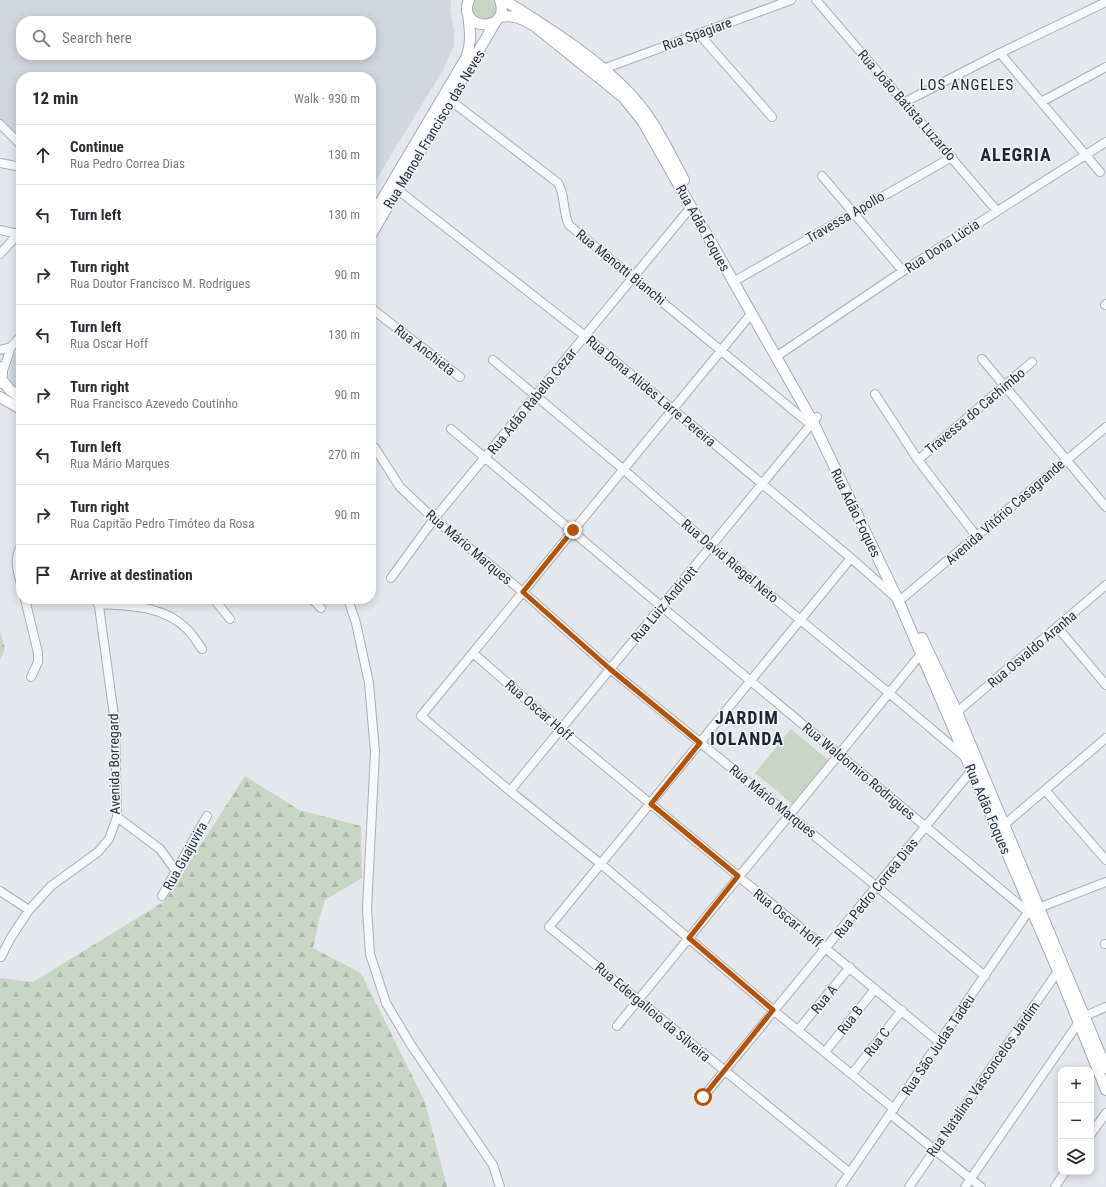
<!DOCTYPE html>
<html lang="en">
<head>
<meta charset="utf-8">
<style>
	body { margin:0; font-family:"Roboto Condensed",sans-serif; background:#f7f7f7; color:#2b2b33 }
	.controls { position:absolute; right:12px; bottom:12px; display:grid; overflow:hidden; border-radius:8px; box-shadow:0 2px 10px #0003 }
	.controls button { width:36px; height:36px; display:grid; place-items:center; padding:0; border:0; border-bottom:1px solid #e1e1e2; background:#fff; color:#2b2b33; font:20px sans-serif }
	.stop { position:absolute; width:12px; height:12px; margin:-9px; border:3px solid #b45309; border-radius:50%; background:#fff }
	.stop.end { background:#b45309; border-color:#fff; box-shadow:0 1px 4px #0008 }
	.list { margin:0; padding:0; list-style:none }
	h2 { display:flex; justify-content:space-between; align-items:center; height:52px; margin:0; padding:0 16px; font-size:17px }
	h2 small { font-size:13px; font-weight:400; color:#7c7c81 }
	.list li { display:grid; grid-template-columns:26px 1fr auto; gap:12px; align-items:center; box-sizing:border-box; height:60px; padding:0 16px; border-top:1px solid #e1e1e2 }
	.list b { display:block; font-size:15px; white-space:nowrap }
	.list p { margin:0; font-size:13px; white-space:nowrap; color:#7c7c81 }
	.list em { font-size:13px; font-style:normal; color:#7c7c81 }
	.icon { flex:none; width:22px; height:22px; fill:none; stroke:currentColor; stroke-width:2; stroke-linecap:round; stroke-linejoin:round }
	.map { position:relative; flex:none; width:1106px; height:1187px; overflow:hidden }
	.search { position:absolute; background:#fff; box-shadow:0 2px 10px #0003; left:16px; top:16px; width:360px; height:44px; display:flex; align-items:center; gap:10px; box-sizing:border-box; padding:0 14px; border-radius:16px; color:#7c7c81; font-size:15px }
	.panel { position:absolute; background:#fff; box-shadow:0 2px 10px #0003; left:16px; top:72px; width:360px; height:532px; border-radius:16px }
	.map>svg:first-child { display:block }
	.built { fill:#d2d6de; fill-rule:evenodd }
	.green { fill:#c9d6c5 }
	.forest { fill:url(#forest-firs) }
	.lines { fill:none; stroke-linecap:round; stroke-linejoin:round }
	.minor-casing { stroke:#a9aeb7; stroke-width:10 }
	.major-casing { stroke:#a3abb8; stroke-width:12 }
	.minor { stroke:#f7f8fa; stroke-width:8 }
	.major { stroke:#fff; stroke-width:10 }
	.route { stroke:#b45309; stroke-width:5 }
	.labels { text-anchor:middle; stroke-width:3; stroke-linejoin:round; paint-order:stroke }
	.street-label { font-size:14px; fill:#2b3445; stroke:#f4f6f9 }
	.neighbourhood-label { font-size:15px; letter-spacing:1px; fill:#1d2536; stroke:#f4f6f9 }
	.district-label { font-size:18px; font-weight:bold; letter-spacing:1px; fill:#1d2536; stroke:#f4f6f9 }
</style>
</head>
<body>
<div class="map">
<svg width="1106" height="1187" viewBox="0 0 1106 1187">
	<defs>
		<pattern id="forest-firs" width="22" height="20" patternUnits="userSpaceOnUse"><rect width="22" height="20" fill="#c9d6c5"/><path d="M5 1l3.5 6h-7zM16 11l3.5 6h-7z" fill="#adb8ab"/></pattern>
	</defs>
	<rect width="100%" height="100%" fill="#e4e7ec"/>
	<path class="built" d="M 0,0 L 451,0 L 450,10 L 454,31 L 454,46 L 443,70 L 371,188 L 371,77 L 21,77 L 21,145 L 0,123 ZM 21,21 L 371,21 L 371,55 L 21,55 Z
		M 21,346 L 21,393 L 11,384 L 9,375 L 13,356 Z"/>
	<path class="green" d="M 471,0 L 495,0 C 499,8 496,16 488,20 L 476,19 L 470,4 Z
		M 791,729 L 828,760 L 792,804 L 755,773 Z"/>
	<path class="forest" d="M 0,631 L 5,649 L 0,660 Z
		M 245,776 L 299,810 L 361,826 L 362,878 L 325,900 L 319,920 L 313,948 L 361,973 L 425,1102 L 447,1187 L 0,1187 L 0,978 L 33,982 L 165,901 Z"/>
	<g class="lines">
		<g class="minor-casing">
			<path id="minor" d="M 816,0 L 997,211
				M 699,34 L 772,117
				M 1000,53 L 1100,172
				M 603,69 L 791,0
				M 450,100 L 558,183 C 566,196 562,211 569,225 L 811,425
				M 905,102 L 1000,53 L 1106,2
				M 1041,102 L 1106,67
				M 0,124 L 21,145
				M 0,163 L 21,167
				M 822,176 L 903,271
				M 398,190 L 585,336 L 851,558 L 895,597
				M 0,230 L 18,234
				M 0,254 L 21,231
				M 738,279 L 952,157
				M 1105,305 L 1106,304
				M 371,308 L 460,377
				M 751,314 L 421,716 L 510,791 L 601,864 L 773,1010 L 894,1109
				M 0,350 L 11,347
				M 780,354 L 903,271 L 1106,142
				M 982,359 L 1106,507
				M 493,360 L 623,469 L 712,547 L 889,693 L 966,758
				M 2,374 L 11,347 L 21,336
				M 875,394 L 918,460 L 977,537
				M 451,429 L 662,607 L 1028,912
				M 371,445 L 375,448 L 400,487 L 434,519 L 523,592 L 610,669 L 876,886 L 985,976
				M 918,460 L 1032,362
				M 21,546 C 14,559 17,570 21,584
				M 391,578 L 434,519 L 691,207
				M 904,597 L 1106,427
				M 25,599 L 38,653 L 38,662 L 31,677
				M 214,599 L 230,619
				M 312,599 L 321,608
				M 348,599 L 356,623 L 369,683 L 375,752 L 367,909 L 370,954 L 386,1003 L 411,1045 L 493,1165 L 500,1187
				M 98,604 C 130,606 163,605 187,629 C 193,635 197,642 202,649
				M 1058,628 L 1106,685
				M 473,653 L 560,729 L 939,1042
				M 957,712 L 1106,585
				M 1045,790 L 1106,860
				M 510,791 L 817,417
				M 117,817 L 160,849 L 176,871
				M 1004,825 L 1106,738
				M 0,891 L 29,910
				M 162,896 L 207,816
				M 1105,944 L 1106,944
				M 1,957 L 10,939 L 29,910 L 51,886 L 98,852 L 109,839 L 117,817 L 115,723 L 98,599
				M 1085,1016 L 1106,1007
				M 617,1026 L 921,654
				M 798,1030 L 850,967
				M 825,1052 L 875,989
				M 852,1074 L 902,1010
				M 703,1097 L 972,770
				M 890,1114 L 981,1187
				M 1091,1134 L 1106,1113
				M 850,1173 L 549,927 L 851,558
				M 840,1187 L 1028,912 L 1106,882
				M 909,1187 L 1058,971
				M 965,1187 L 1079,1022
				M 1055,1187 L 1065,1172"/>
		</g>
		<g class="major-casing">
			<path id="major" d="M 469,0 C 456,31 512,34 500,0
				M 504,0 C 552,30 619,71 650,119 C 663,138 673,160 684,180
				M 499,17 C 514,14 523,19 536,27 L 623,97 L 643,122 L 813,422 L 898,600 L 1058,971 L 1106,1090
				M 371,218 L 466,58 C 472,43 470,30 468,14
				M 371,235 L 496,21
				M 0,367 L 2,374 L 0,383
				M 1,379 L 10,390 L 21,398
				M 0,397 L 21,409
				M 922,638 L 957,712 L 1106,1068"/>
		</g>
		<use href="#minor" class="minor"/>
		<use href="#major" class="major"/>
	</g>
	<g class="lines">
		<path class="route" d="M 573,530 L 523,592 L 610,669 L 700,743 L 651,804 L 738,876 L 689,938 L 773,1010 L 703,1097"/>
	</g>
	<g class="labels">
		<g class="street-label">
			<text transform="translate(697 34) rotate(-20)" y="5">Rua Spagiare</text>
			<text transform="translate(907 105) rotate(49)" y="5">Rua João Batista Luzardo</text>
			<text transform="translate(434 129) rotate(-59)" y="5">Rua Manoel Francisco das Neves</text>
			<text transform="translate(845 217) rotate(-30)" y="5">Travessa Apollo</text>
			<text transform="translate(703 228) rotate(61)" y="5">Rua Adão Foques</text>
			<text transform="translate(942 246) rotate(-33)" y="5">Rua Dona Lúcia</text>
			<text transform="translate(621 267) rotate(39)" y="5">Rua Menotti Bianchi</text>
			<text transform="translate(425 350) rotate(38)" y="5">Rua Anchieta</text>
			<text transform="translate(651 391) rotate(40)" y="5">Rua Dona Alides Larre Pereira</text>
			<text transform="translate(532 401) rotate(-51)" y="5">Rua Adão Rabello Cezar</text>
			<text transform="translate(975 411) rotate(-40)" y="5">Travessa do Cachimbo</text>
			<text transform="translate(1005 512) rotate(-41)" y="5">Avenida Vitório Casagrande</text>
			<text transform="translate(856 513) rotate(64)" y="5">Rua Adão Foques</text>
			<text transform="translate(469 547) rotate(40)" y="5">Rua Mário Marques</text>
			<text transform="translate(730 561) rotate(40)" y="5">Rua David Riegel Neto</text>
			<text transform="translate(664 604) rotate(-50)" y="5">Rua Luiz Andriott</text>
			<text transform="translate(1032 649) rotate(-40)" y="5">Rua Osvaldo Aranha</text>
			<text transform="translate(539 710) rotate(41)" y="5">Rua Oscar Hoff</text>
			<text transform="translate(114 764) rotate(-91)" y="5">Avenida Borregard</text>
			<text transform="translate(859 771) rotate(40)" y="5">Rua Waldomiro Rodrigues</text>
			<text transform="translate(773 801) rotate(39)" y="5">Rua Mário Marques</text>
			<text transform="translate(988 809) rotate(67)" y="5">Rua Adão Foques</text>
			<text transform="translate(185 856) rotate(-61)" y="5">Rua Guajuvira</text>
			<text transform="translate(876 888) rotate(-51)" y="5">Rua Pedro Correa Dias</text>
			<text transform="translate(788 918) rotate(39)" y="5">Rua Oscar Hoff</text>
			<text transform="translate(824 999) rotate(-51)" y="5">Rua A</text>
			<text transform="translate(653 1012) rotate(40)" y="5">Rua Edergalicio da Silveira</text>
			<text transform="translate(850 1020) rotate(-52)" y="5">Rua B</text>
			<text transform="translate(877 1042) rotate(-52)" y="5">Rua C</text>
			<text transform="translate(938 1045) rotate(-56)" y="5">Rua São Judas Tadeu</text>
			<text transform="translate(983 1079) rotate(-55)" y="5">Rua Natalino Vasconcelos Jardim</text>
		</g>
		<g class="neighbourhood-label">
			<text x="967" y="90">LOS ANGELES</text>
		</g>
		<g class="district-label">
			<text x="1016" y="161">ALEGRIA</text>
			<text x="747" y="724">JARDIM<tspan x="747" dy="21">IOLANDA</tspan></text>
		</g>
	</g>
</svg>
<div class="controls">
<button>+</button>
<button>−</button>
<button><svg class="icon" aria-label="layers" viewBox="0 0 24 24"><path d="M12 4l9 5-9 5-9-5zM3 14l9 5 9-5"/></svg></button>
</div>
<div class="stop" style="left:703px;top:1097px"></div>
<div class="stop end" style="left:573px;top:530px"></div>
<div class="search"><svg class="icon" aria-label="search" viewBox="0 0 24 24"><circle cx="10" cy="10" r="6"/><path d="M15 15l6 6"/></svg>Search here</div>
<section class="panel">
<h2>12 min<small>Walk · 930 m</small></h2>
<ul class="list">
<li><svg class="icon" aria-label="ahead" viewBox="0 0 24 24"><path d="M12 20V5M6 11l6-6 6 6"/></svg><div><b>Continue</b><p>Rua Pedro Correa Dias</p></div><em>130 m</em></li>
<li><svg class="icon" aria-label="left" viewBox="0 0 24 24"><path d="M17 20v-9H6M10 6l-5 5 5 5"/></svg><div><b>Turn left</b></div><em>130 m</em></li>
<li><svg class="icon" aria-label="right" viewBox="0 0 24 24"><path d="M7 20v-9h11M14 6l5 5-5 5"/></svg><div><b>Turn right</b><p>Rua Doutor Francisco M. Rodrigues</p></div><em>90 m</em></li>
<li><svg class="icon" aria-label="left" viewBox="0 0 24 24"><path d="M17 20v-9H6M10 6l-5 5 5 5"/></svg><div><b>Turn left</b><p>Rua Oscar Hoff</p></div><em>130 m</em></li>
<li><svg class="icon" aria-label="right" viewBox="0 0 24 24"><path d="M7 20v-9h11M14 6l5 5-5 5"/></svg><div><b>Turn right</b><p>Rua Francisco Azevedo Coutinho</p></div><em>90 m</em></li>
<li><svg class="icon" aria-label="left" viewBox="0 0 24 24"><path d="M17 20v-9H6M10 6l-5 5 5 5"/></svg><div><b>Turn left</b><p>Rua Mário Marques</p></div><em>270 m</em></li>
<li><svg class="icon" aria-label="right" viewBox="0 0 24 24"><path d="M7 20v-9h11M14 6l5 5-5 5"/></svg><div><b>Turn right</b><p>Rua Capitão Pedro Timóteo da Rosa</p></div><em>90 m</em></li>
<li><svg class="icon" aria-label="arrive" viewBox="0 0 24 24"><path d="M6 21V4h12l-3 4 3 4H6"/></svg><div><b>Arrive at destination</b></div></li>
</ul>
</section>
</div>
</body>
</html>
